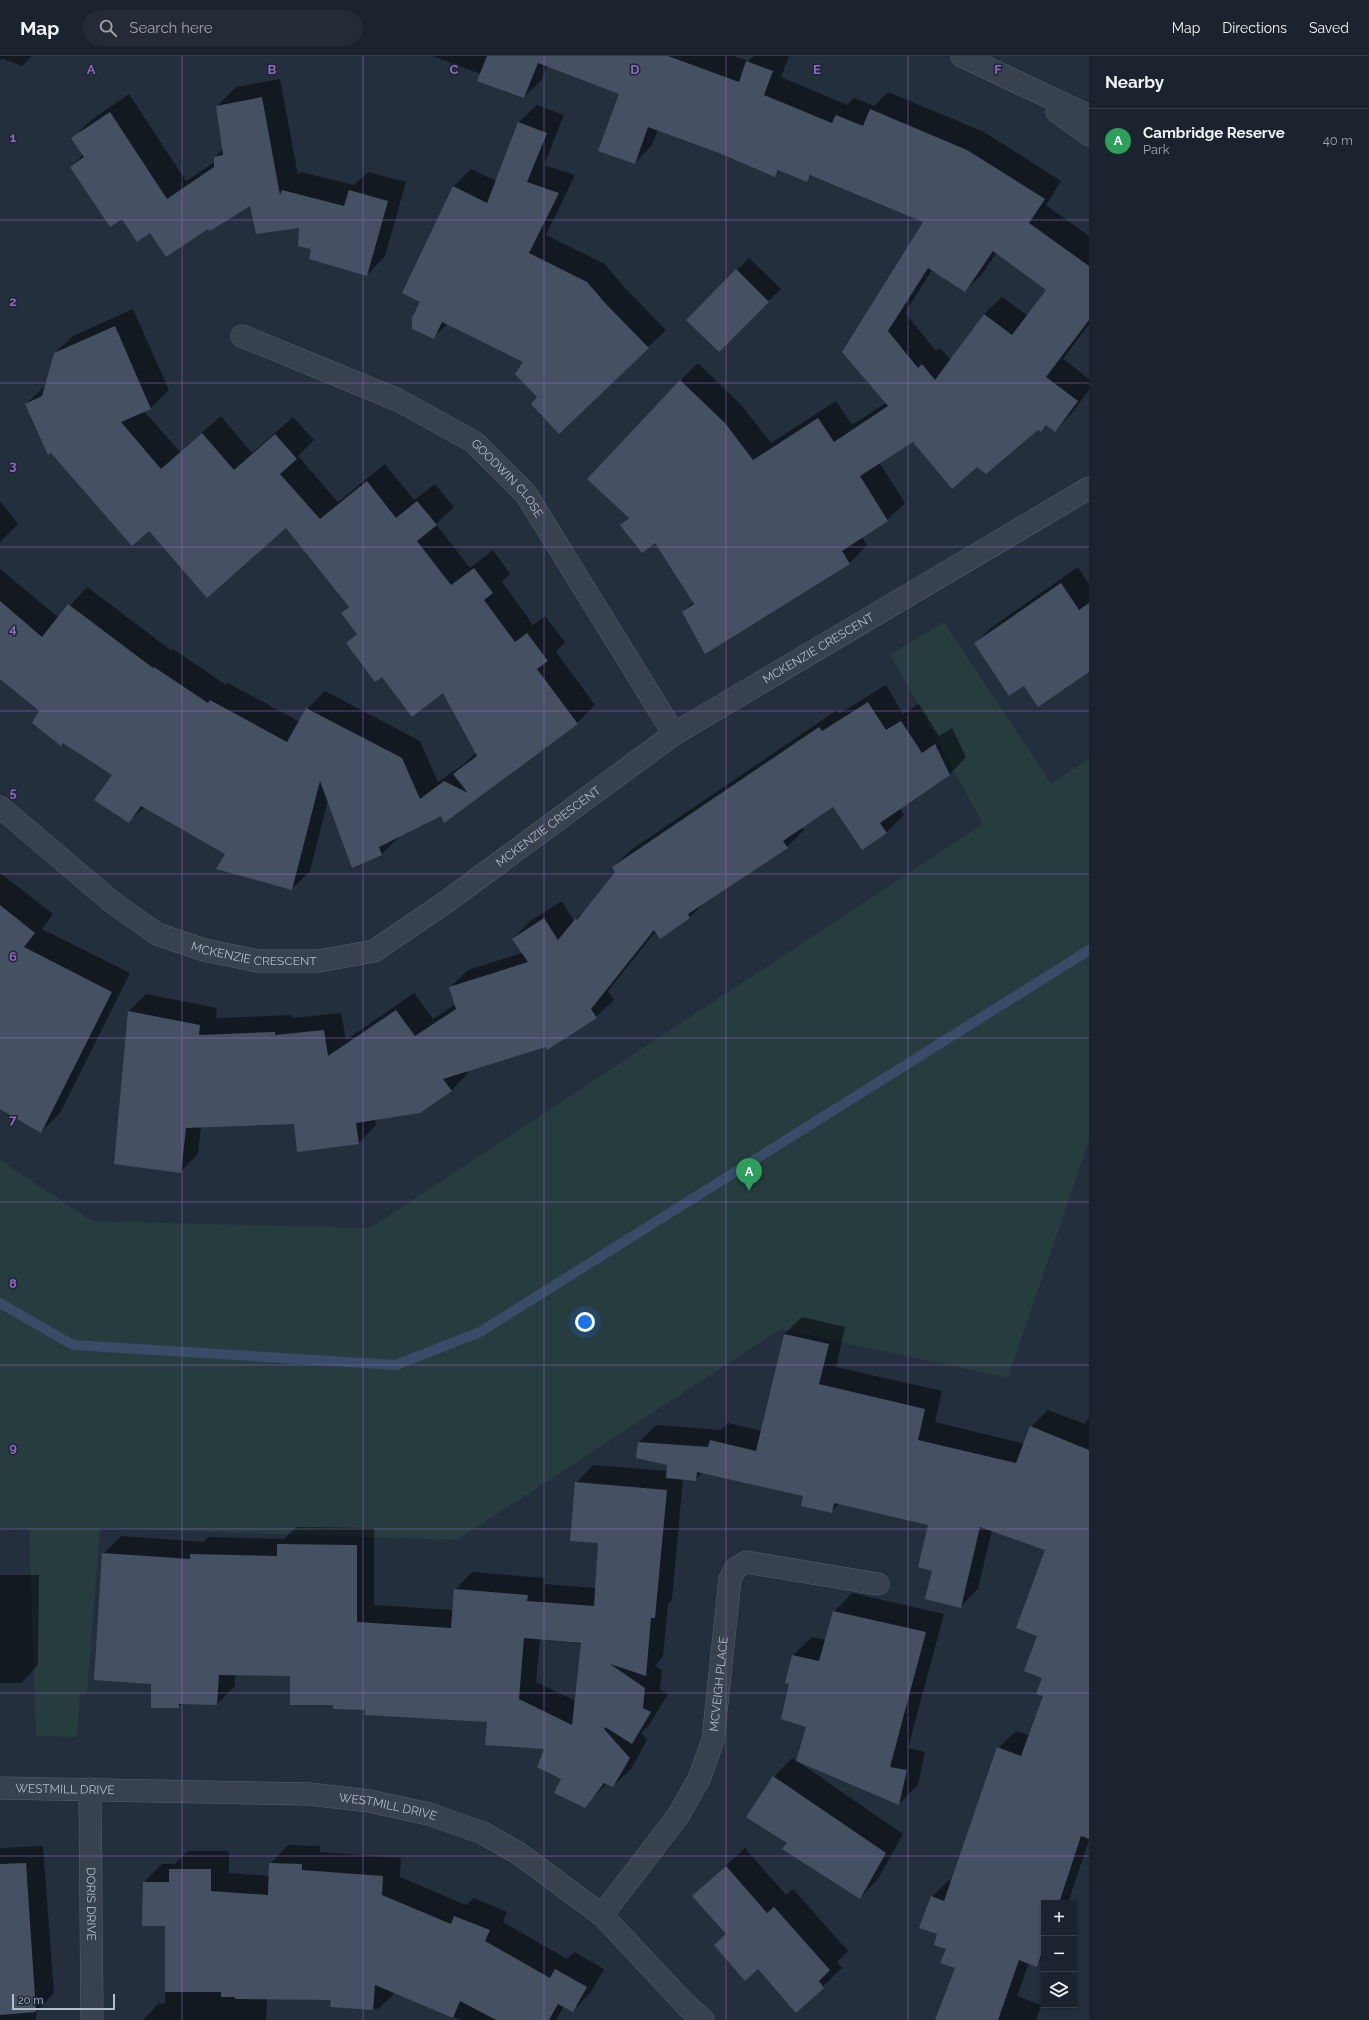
<!DOCTYPE html>
<html lang="en">
<head>
<meta charset="utf-8">
<style>
	body { margin:0; font-family:Raleway,sans-serif; background:#242b36; color:#f1f3f6 }
	.controls { position:absolute; right:12px; bottom:12px; display:grid; overflow:hidden; border-radius:0px; box-shadow:0 2px 6px #0003 }
	.controls button { width:36px; height:36px; display:grid; place-items:center; padding:0; border:0; border-bottom:1px solid #39404a; background:#1b232e; color:#f1f3f6; font:20px sans-serif }
	.scale { position:absolute; left:12px; bottom:10px; width:103px; box-sizing:border-box; padding-left:4px; border:2px solid #b4bcc9; border-top:0; font-size:11px; line-height:14px; white-space:nowrap; color:#b4bcc9; -webkit-text-stroke:3px #1d2633; paint-order:stroke }
	.you { position:absolute; left:585px; top:1266px; width:14px; height:14px; margin:-10px; border:3px solid #fff; border-radius:50%; background:#1a73e8; box-shadow:0 0 0 6px #1a73e833 }
	.badge { display:grid; place-items:center; width:26px; height:26px; border-radius:50%; background:#8ab4f8; color:#fff; font-size:13px; font-weight:700 }
	.pin { position:absolute; translate:-50% -33px; filter:drop-shadow(0 1px 2px #0008) }
	.pin::after { content:''; position:absolute; top:21px; width:14px; height:12px; background:inherit; clip-path:polygon(0 0,100% 0,50% 100%) }
	.list { margin:0; padding:0; list-style:none }
	h2 { display:flex; justify-content:space-between; align-items:center; height:52px; margin:0; padding:0 16px; font-size:17px }
	h2 small { font-size:13px; font-weight:400; color:#a0a4aa }
	.list li { display:grid; grid-template-columns:26px 1fr auto; gap:12px; align-items:center; box-sizing:border-box; height:64px; padding:0 16px; border-top:1px solid #39404a }
	.list b { display:block; font-size:15px; white-space:nowrap }
	.list p { margin:0; font-size:13px; white-space:nowrap; color:#a0a4aa }
	.list em { font-size:13px; font-style:normal; color:#a0a4aa }
	.icon { flex:none; width:22px; height:22px; fill:none; stroke:currentColor; stroke-width:2; stroke-linecap:round; stroke-linejoin:round }
	.map { position:relative; flex:none; width:1089px; height:1964px; overflow:hidden }
	header { display:flex; align-items:center; gap:24px; box-sizing:border-box; height:56px; padding:0 20px; background:#1b232e; border-bottom:1px solid #39404a }
	header strong { font-size:19px }
	nav { display:flex; gap:22px; margin-inline-start:auto; font-size:14px }
	.search { width:280px; height:36px; background:#242b36; display:flex; align-items:center; gap:10px; box-sizing:border-box; padding:0 14px; border-radius:22px; color:#a0a4aa; font-size:15px }
	main { display:flex }
	aside { flex:1; background:#1b232e }
	.map>svg:first-child { display:block }
	.green { fill:#263c3f }
	.shadow { fill:#0007; fill-rule:evenodd }
	.lines { fill:none; stroke-linecap:round; stroke-linejoin:round }
	.stream { stroke:#394c67; stroke-width:10 }
	.building { fill:#455162; fill-rule:evenodd }
	.minor-casing { stroke:#565f6c; stroke-width:23 }
	.minor { stroke:#38414e; stroke-width:22 }
	.grid { fill:none; stroke:#9266c3; stroke-width:1; stroke-opacity:0.55 }
	.labels { text-anchor:middle; stroke-width:3; stroke-linejoin:round; paint-order:stroke }
	.street-label { font-size:12px; fill:#b4bcc9; stroke:#1d2633 }
	.grid-label { font-size:13px; text-anchor:middle; font-weight:bold; fill:#9266c3; stroke:#1d2633; stroke-width:3; stroke-linejoin:round; paint-order:stroke }
</style>
</head>
<body>
<header>
<strong>Map</strong>
<div class="search"><svg class="icon" aria-label="search" viewBox="0 0 24 24"><circle cx="10" cy="10" r="6"/><path d="M15 15l6 6"/></svg>Search here</div>
<nav><a>Map</a><a>Directions</a><a>Saved</a></nav>
</header>
<main>
<div class="map">
<svg width="1089" height="1964" viewBox="0 0 1089 1964">
	<rect width="100%" height="100%" fill="#242f3e"/>
	<path class="green" d="M 944,566 L 1051,728 L 1089,703 L 1089,1084 L 1008,1322 L 781,1273 L 457,1484 L 100,1472 L 87,1638 L 80,1638 L 77,1681 L 36,1680 L 29,1473 L 0,1472 L 0,1104 L 92,1165 L 370,1172 L 983,768 L 890,598 Z"/>
	<path class="shadow" d="M 0,0 L 32,0 L 22,10 L 1,2 L 0,6 Z
		M 432,0 L 734,0 L 748,5 L 753,0 L 789,0 L 781,21 L 847,49 L 854,42 L 874,50 L 888,36 L 984,76 L 1061,125 L 1046,149 L 1089,180 L 1089,268 L 1063,303 L 1089,323 L 1089,334 L 1072,357 L 1055,375 L 1047,369 L 1040,375 L 1038,373 L 977,409 L 913,384 L 879,406 L 905,447 L 887,464 L 862,481 L 867,489 L 850,507 L 706,596 L 683,556 L 694,545 L 655,485 L 621,469 L 629,461 L 680,325 L 698,307 L 742,350 L 771,387 L 836,345 L 852,369 L 886,347 L 843,296 L 924,165 L 812,119 L 806,125 L 780,114 L 775,120 L 719,96 L 658,74 L 652,89 L 635,107 L 621,37 L 547,10 L 542,24 L 524,41 L 481,18 ZM 996,197 L 1047,234 L 1028,260 L 1002,241 L 984,258 L 951,304 L 940,292 L 936,295 L 905,257 L 932,214 L 965,235 L 983,217 Z
		M 280,23 L 298,119 L 301,116 L 354,129 L 368,116 L 406,126 L 385,200 L 367,219 L 313,193 L 300,171 L 251,148 L 208,171 L 151,176 L 122,161 L 71,111 L 83,99 L 73,82 L 91,64 L 129,38 L 186,125 L 215,106 L 215,101 L 223,93 L 217,50 L 236,31 Z
		M 537,49 L 564,59 L 544,109 L 575,119 L 546,179 L 605,208 L 623,230 L 666,274 L 648,291 L 524,306 L 447,268 L 433,282 L 421,246 L 453,131 L 471,113 L 496,125 L 519,66 Z
		M 749,202 L 781,233 L 719,294 L 688,264 Z
		M 133,253 L 169,334 L 151,352 L 144,355 L 180,396 L 221,360 L 252,397 L 293,361 L 314,384 L 298,400 L 338,446 L 385,408 L 414,444 L 435,428 L 454,451 L 436,468 L 470,512 L 493,494 L 510,518 L 502,526 L 533,569 L 545,560 L 565,586 L 556,596 L 595,649 L 577,667 L 441,759 L 400,780 L 382,798 L 352,810 L 328,744 L 310,815 L 292,833 L 144,751 L 129,766 L 113,719 L 0,622 L 0,513 L 59,562 L 87,531 L 172,595 L 173,593 L 226,629 L 228,627 L 300,666 L 307,653 L 325,635 L 420,685 L 438,726 L 464,708 L 476,697 L 444,636 L 382,620 L 347,587 L 358,577 L 342,557 L 349,550 L 287,471 L 149,473 L 26,348 L 46,329 L 54,298 L 73,280 Z
		M 1,446 L 18,468 L 0,486 L 0,446 Z
		M 1078,511 L 1089,528 L 1089,618 L 1088,616 L 1024,628 L 975,587 L 992,571 Z
		M 886,629 L 903,658 L 919,648 L 939,680 L 952,672 L 966,701 L 949,719 L 899,752 L 904,759 L 886,777 L 834,750 L 802,771 L 804,774 L 787,791 L 705,846 L 690,861 L 660,881 L 656,875 L 608,935 L 614,944 L 596,961 L 546,990 L 466,1015 L 468,1017 L 451,1035 L 375,1063 L 376,1069 L 359,1087 L 298,1094 L 295,1067 L 201,1071 L 198,1098 L 180,1116 L 115,1107 L 129,955 L 146,938 L 217,952 L 216,962 L 292,959 L 292,962 L 341,957 L 346,984 L 414,937 L 433,963 L 456,948 L 450,931 L 468,914 L 522,897 L 513,883 L 530,865 L 562,845 L 574,865 L 594,845 L 616,816 L 613,811 L 631,794 L 837,654 L 839,658 Z
		M 0,817 L 53,858 L 42,873 L 130,917 L 60,1057 L 41,1076 L 0,1052 Z
		M 802,1261 L 845,1271 L 836,1311 L 942,1335 L 935,1366 L 1025,1388 L 1031,1371 L 1048,1354 L 1085,1368 L 1089,1361 L 1089,1784 L 1068,1847 L 1044,1847 L 1044,1902 L 1036,1909 L 1029,1907 L 1017,1940 L 1041,1949 L 1036,1964 L 936,1964 L 956,1912 L 938,1878 L 932,1841 L 949,1824 L 952,1825 L 998,1692 L 1016,1675 L 1029,1679 L 1044,1640 L 1038,1580 L 1046,1493 L 992,1474 L 978,1533 L 960,1551 L 933,1514 L 930,1468 L 840,1447 L 831,1456 L 804,1439 L 703,1416 L 695,1424 L 683,1423 L 672,1544 L 668,1548 L 663,1601 L 655,1610 L 662,1614 L 660,1634 L 668,1638 L 649,1669 L 641,1677 L 647,1684 L 631,1713 L 613,1730 L 607,1727 L 584,1751 L 562,1722 L 545,1692 L 488,1665 L 333,1648 L 291,1619 L 235,1618 L 235,1630 L 217,1648 L 182,1648 L 178,1651 L 152,1627 L 103,1498 L 121,1480 L 204,1486 L 208,1481 L 284,1483 L 296,1471 L 374,1472 L 374,1549 L 453,1554 L 455,1534 L 472,1516 L 545,1522 L 544,1528 L 596,1532 L 599,1486 L 576,1427 L 593,1409 L 667,1415 L 668,1408 L 639,1386 L 656,1369 L 721,1374 L 728,1367 L 762,1375 L 784,1278 ZM 540,1583 L 582,1588 L 576,1645 L 536,1626 Z
		M 0,1519 L 39,1519 L 38,1609 L 21,1627 L 0,1627 Z
		M 852,1537 L 944,1558 L 908,1692 L 925,1696 L 918,1729 L 899,1748 L 797,1705 L 903,1778 L 878,1823 L 860,1842 L 788,1787 L 774,1721 L 792,1702 L 797,1705 L 807,1670 L 790,1627 L 786,1626 L 793,1599 L 812,1581 L 826,1584 L 834,1556 Z
		M 288,1789 L 320,1790 L 320,1796 L 401,1802 L 400,1821 L 466,1849 L 474,1842 L 507,1856 L 503,1866 L 567,1903 L 574,1896 L 604,1913 L 591,1936 L 573,1955 L 564,1950 L 556,1964 L 461,1964 L 395,1937 L 378,1953 L 331,1950 L 332,1943 L 267,1942 L 266,1964 L 143,1964 L 159,1947 L 165,1948 L 166,1869 L 144,1826 L 162,1808 L 175,1808 L 188,1795 L 229,1795 L 229,1817 L 270,1820 L 270,1808 Z
		M 43,1790 L 54,1937 L 37,1955 L 36,1964 L 0,1964 L 0,1792 Z
		M 745,1792 L 786,1839 L 793,1833 L 848,1895 L 837,1906 L 842,1912 L 796,1956 L 693,1840 Z"/>
	<g class="lines">
		<path class="stream" d="M 0,1247 L 73,1289 L 396,1309 L 480,1276 L 1089,894"/>
	</g>
	<path class="building" d="M 487,0 L 668,0 L 739,26 L 746,5 L 773,15 L 764,39 L 832,67 L 836,59 L 863,70 L 870,53 L 967,94 L 1045,143 L 1029,167 L 1089,210 L 1089,264 L 1046,321 L 1078,345 L 1055,376 L 1046,369 L 1041,376 L 1038,374 L 986,418 L 977,411 L 952,433 L 913,386 L 860,420 L 888,465 L 842,495 L 850,508 L 705,598 L 682,556 L 694,548 L 655,487 L 642,497 L 620,469 L 629,462 L 587,423 L 680,324 L 725,367 L 753,404 L 818,362 L 834,386 L 888,350 L 842,296 L 923,166 L 810,119 L 807,126 L 778,114 L 775,121 L 719,97 L 648,71 L 635,108 L 598,95 L 619,38 L 538,7 L 524,42 L 477,25 ZM 993,195 L 1046,234 L 1012,279 L 984,258 L 935,324 L 922,308 L 918,312 L 888,275 L 928,212 L 965,236 Z
		M 262,41 L 280,139 L 282,134 L 344,150 L 349,134 L 388,145 L 367,220 L 309,203 L 311,193 L 298,190 L 299,172 L 256,178 L 250,150 L 210,175 L 208,173 L 166,201 L 150,177 L 137,186 L 122,163 L 110,171 L 70,111 L 84,101 L 71,82 L 110,56 L 167,143 L 214,111 L 214,101 L 223,99 L 216,50 Z
		M 518,66 L 547,77 L 527,126 L 559,137 L 529,197 L 587,226 L 606,248 L 649,292 L 559,378 L 531,348 L 537,341 L 515,318 L 523,306 L 442,266 L 434,283 L 412,273 L 412,262 L 420,246 L 402,237 L 453,130 L 487,147 Z
		M 736,213 L 769,246 L 719,296 L 686,264 Z
		M 115,270 L 151,353 L 121,366 L 161,413 L 202,377 L 234,414 L 275,378 L 297,403 L 280,418 L 320,463 L 367,425 L 396,462 L 417,445 L 437,469 L 417,485 L 451,529 L 474,512 L 493,537 L 484,544 L 515,586 L 527,577 L 548,605 L 537,613 L 578,668 L 444,767 L 441,760 L 379,791 L 382,799 L 352,812 L 320,725 L 292,834 L 216,813 L 225,798 L 141,750 L 129,767 L 94,744 L 112,719 L 63,687 L 61,690 L 32,667 L 39,655 L 0,623 L 0,545 L 42,581 L 68,548 L 153,612 L 154,611 L 208,647 L 210,644 L 287,686 L 306,652 L 402,702 L 420,743 L 444,725 L 468,737 L 453,718 L 477,700 L 443,637 L 412,661 L 382,621 L 375,626 L 346,587 L 357,578 L 341,557 L 349,551 L 286,472 L 207,542 L 149,475 L 132,490 L 51,397 L 48,399 L 25,348 L 42,340 L 54,297 Z
		M 1061,527 L 1079,554 L 1089,547 L 1089,616 L 1038,651 L 1024,630 L 1009,640 L 974,587 Z
		M 868,646 L 886,674 L 901,665 L 922,697 L 935,688 L 950,719 L 880,767 L 887,777 L 862,794 L 833,751 L 783,785 L 788,792 L 688,858 L 690,862 L 660,883 L 654,874 L 591,953 L 597,962 L 547,994 L 546,991 L 443,1023 L 452,1035 L 420,1057 L 356,1067 L 359,1088 L 297,1096 L 294,1068 L 186,1072 L 181,1117 L 114,1108 L 128,955 L 200,969 L 199,979 L 275,976 L 275,979 L 324,974 L 328,1000 L 396,954 L 415,980 L 456,953 L 449,931 L 528,906 L 512,883 L 544,862 L 558,884 L 576,862 L 577,864 L 615,816 L 612,811 L 819,671 L 822,675 Z
		M 0,849 L 35,877 L 24,891 L 112,936 L 41,1077 L 0,1053 Z
		M 784,1278 L 829,1288 L 819,1328 L 925,1353 L 918,1384 L 1016,1407 L 1030,1370 L 1089,1394 L 1089,1783 L 1081,1780 L 1059,1847 L 1044,1847 L 1044,1890 L 1037,1911 L 1019,1904 L 998,1964 L 935,1964 L 955,1912 L 940,1907 L 946,1893 L 934,1889 L 937,1878 L 919,1872 L 931,1840 L 944,1845 L 997,1691 L 1021,1700 L 1043,1640 L 1036,1638 L 1042,1622 L 1024,1615 L 1037,1580 L 1016,1572 L 1045,1494 L 980,1471 L 961,1552 L 925,1543 L 932,1515 L 918,1511 L 928,1469 L 834,1447 L 832,1457 L 801,1450 L 803,1440 L 697,1416 L 696,1425 L 666,1422 L 667,1409 L 636,1402 L 638,1386 L 708,1391 L 710,1384 L 756,1395 Z
		M 575,1426 L 667,1434 L 655,1562 L 651,1562 L 646,1620 L 610,1608 L 645,1632 L 643,1652 L 651,1656 L 632,1688 L 605,1671 L 604,1673 L 630,1702 L 613,1731 L 604,1727 L 585,1752 L 554,1737 L 561,1723 L 537,1711 L 544,1693 L 485,1689 L 487,1666 L 365,1659 L 365,1654 L 334,1653 L 332,1649 L 290,1649 L 290,1620 L 219,1619 L 217,1649 L 179,1648 L 179,1652 L 151,1652 L 151,1628 L 94,1624 L 102,1497 L 190,1503 L 190,1498 L 277,1500 L 277,1488 L 357,1489 L 357,1566 L 451,1572 L 454,1533 L 528,1539 L 527,1545 L 594,1550 L 598,1487 L 570,1485 ZM 524,1582 L 581,1587 L 572,1669 L 519,1643 Z
		M 833,1555 L 926,1576 L 890,1711 L 907,1714 L 899,1749 L 796,1705 L 806,1671 L 781,1663 L 789,1628 L 785,1627 L 792,1599 L 819,1605 Z
		M 773,1720 L 886,1797 L 860,1843 L 782,1793 L 787,1787 L 746,1761 Z
		M 26,1807 L 36,1956 L 0,1959 L 0,1808 Z
		M 269,1807 L 302,1808 L 302,1814 L 383,1820 L 382,1839 L 451,1868 L 454,1860 L 490,1874 L 485,1885 L 550,1922 L 555,1913 L 587,1931 L 573,1956 L 558,1948 L 549,1964 L 496,1964 L 460,1945 L 453,1962 L 375,1929 L 373,1954 L 330,1951 L 331,1944 L 235,1943 L 235,1941 L 221,1941 L 221,1936 L 165,1936 L 165,1870 L 142,1870 L 143,1826 L 169,1826 L 169,1813 L 211,1813 L 211,1835 L 268,1839 Z
		M 726,1810 L 767,1857 L 774,1851 L 830,1914 L 819,1925 L 824,1932 L 796,1957 L 758,1913 L 745,1925 L 714,1889 L 726,1878 L 692,1840 Z"/>
	<g class="lines">
		<g class="minor-casing">
			<g id="minor">
				<path d="M 962,0 L 1089,60"/>
				<path d="M 1057,56 L 1089,79"/>
				<path id="s1" d="M 242,280 L 398,344 L 474,386 L 526,438 L 674,678"/>
				<path id="s2" d="M 0,751 L 112,846 L 157,878 L 204,894 L 258,905 L 319,905 L 374,895 L 446,846 L 674,678 L 1089,432"/>
				<path id="s3" d="M 0,1732 L 309,1738 L 369,1745 L 429,1758 L 483,1777 L 518,1797 L 602,1859 L 687,1950 L 703,1964"/>
				<path id="s4" d="M 90,1733 L 92,1964"/>
				<path id="s5" d="M 602,1859 L 678,1760 L 699,1723 L 713,1684 L 730,1523 L 736,1512 L 746,1506 L 878,1528"/>
			</g>
		</g>
		<use href="#minor" class="minor"/>
	</g>
	<path class="grid" d="M 182,0 L 182,1964M 363,0 L 363,1964M 544,0 L 544,1964M 726,0 L 726,1964M 908,0 L 908,1964M 0,164 L 1089,164M 0,327 L 1089,327M 0,491 L 1089,491M 0,655 L 1089,655M 0,818 L 1089,818M 0,982 L 1089,982M 0,1146 L 1089,1146M 0,1309 L 1089,1309M 0,1473 L 1089,1473M 0,1637 L 1089,1637M 0,1800 L 1089,1800"/>
	<g class="labels">
		<g class="street-label">
			<text dy="4" stroke="none"><textPath href="#s1" startOffset="305">GOODWIN CLOSE</textPath></text>
			<text dy="4" stroke="none"><textPath href="#s2" startOffset="962">MCKENZIE CRESCENT</textPath></text>
			<text dy="4" stroke="none"><textPath href="#s2" startOffset="638">MCKENZIE CRESCENT</textPath></text>
			<text dy="4" stroke="none"><textPath href="#s2" startOffset="302">MCKENZIE CRESCENT</textPath></text>
			<text dy="4" stroke="none"><textPath href="#s5" startOffset="265">MCVEIGH PLACE</textPath></text>
			<text dy="4" stroke="none"><textPath href="#s3" startOffset="65">WESTMILL DRIVE</textPath></text>
			<text dy="4" stroke="none"><textPath href="#s3" startOffset="389">WESTMILL DRIVE</textPath></text>
			<text dy="4" stroke="none"><textPath href="#s4" startOffset="115">DORIS DRIVE</textPath></text>
		</g>
	</g>
	<g class="grid-label">
		<text x="91" y="18">A</text>
		<text x="272" y="18">B</text>
		<text x="454" y="18">C</text>
		<text x="635" y="18">D</text>
		<text x="817" y="18">E</text>
		<text x="998" y="18">F</text>
		<text x="13" y="86">1</text>
		<text x="13" y="250">2</text>
		<text x="13" y="414">3</text>
		<text x="13" y="577">4</text>
		<text x="13" y="741">5</text>
		<text x="13" y="905">6</text>
		<text x="13" y="1068">7</text>
		<text x="13" y="1232">8</text>
		<text x="13" y="1396">9</text>
	</g>
</svg>
<div class="controls">
<button>+</button>
<button>−</button>
<button><svg class="icon" aria-label="layers" viewBox="0 0 24 24"><path d="M12 4l9 5-9 5-9-5zM3 14l9 5 9-5"/></svg></button>
</div>
<div class="scale">20 m</div>
<div class="you"></div>
<div class="pin badge" style="left:749px;top:1135px;background:#2e9e5b">A</div>
</div>
<aside>
<h2>Nearby<small></small></h2>
<ul class="list">
<li><span class="badge" style="background:#2e9e5b">A</span><div><b>Cambridge Reserve</b><p>Park</p></div><em>40 m</em></li>
</ul>
</aside>
</main>
</body>
</html>
